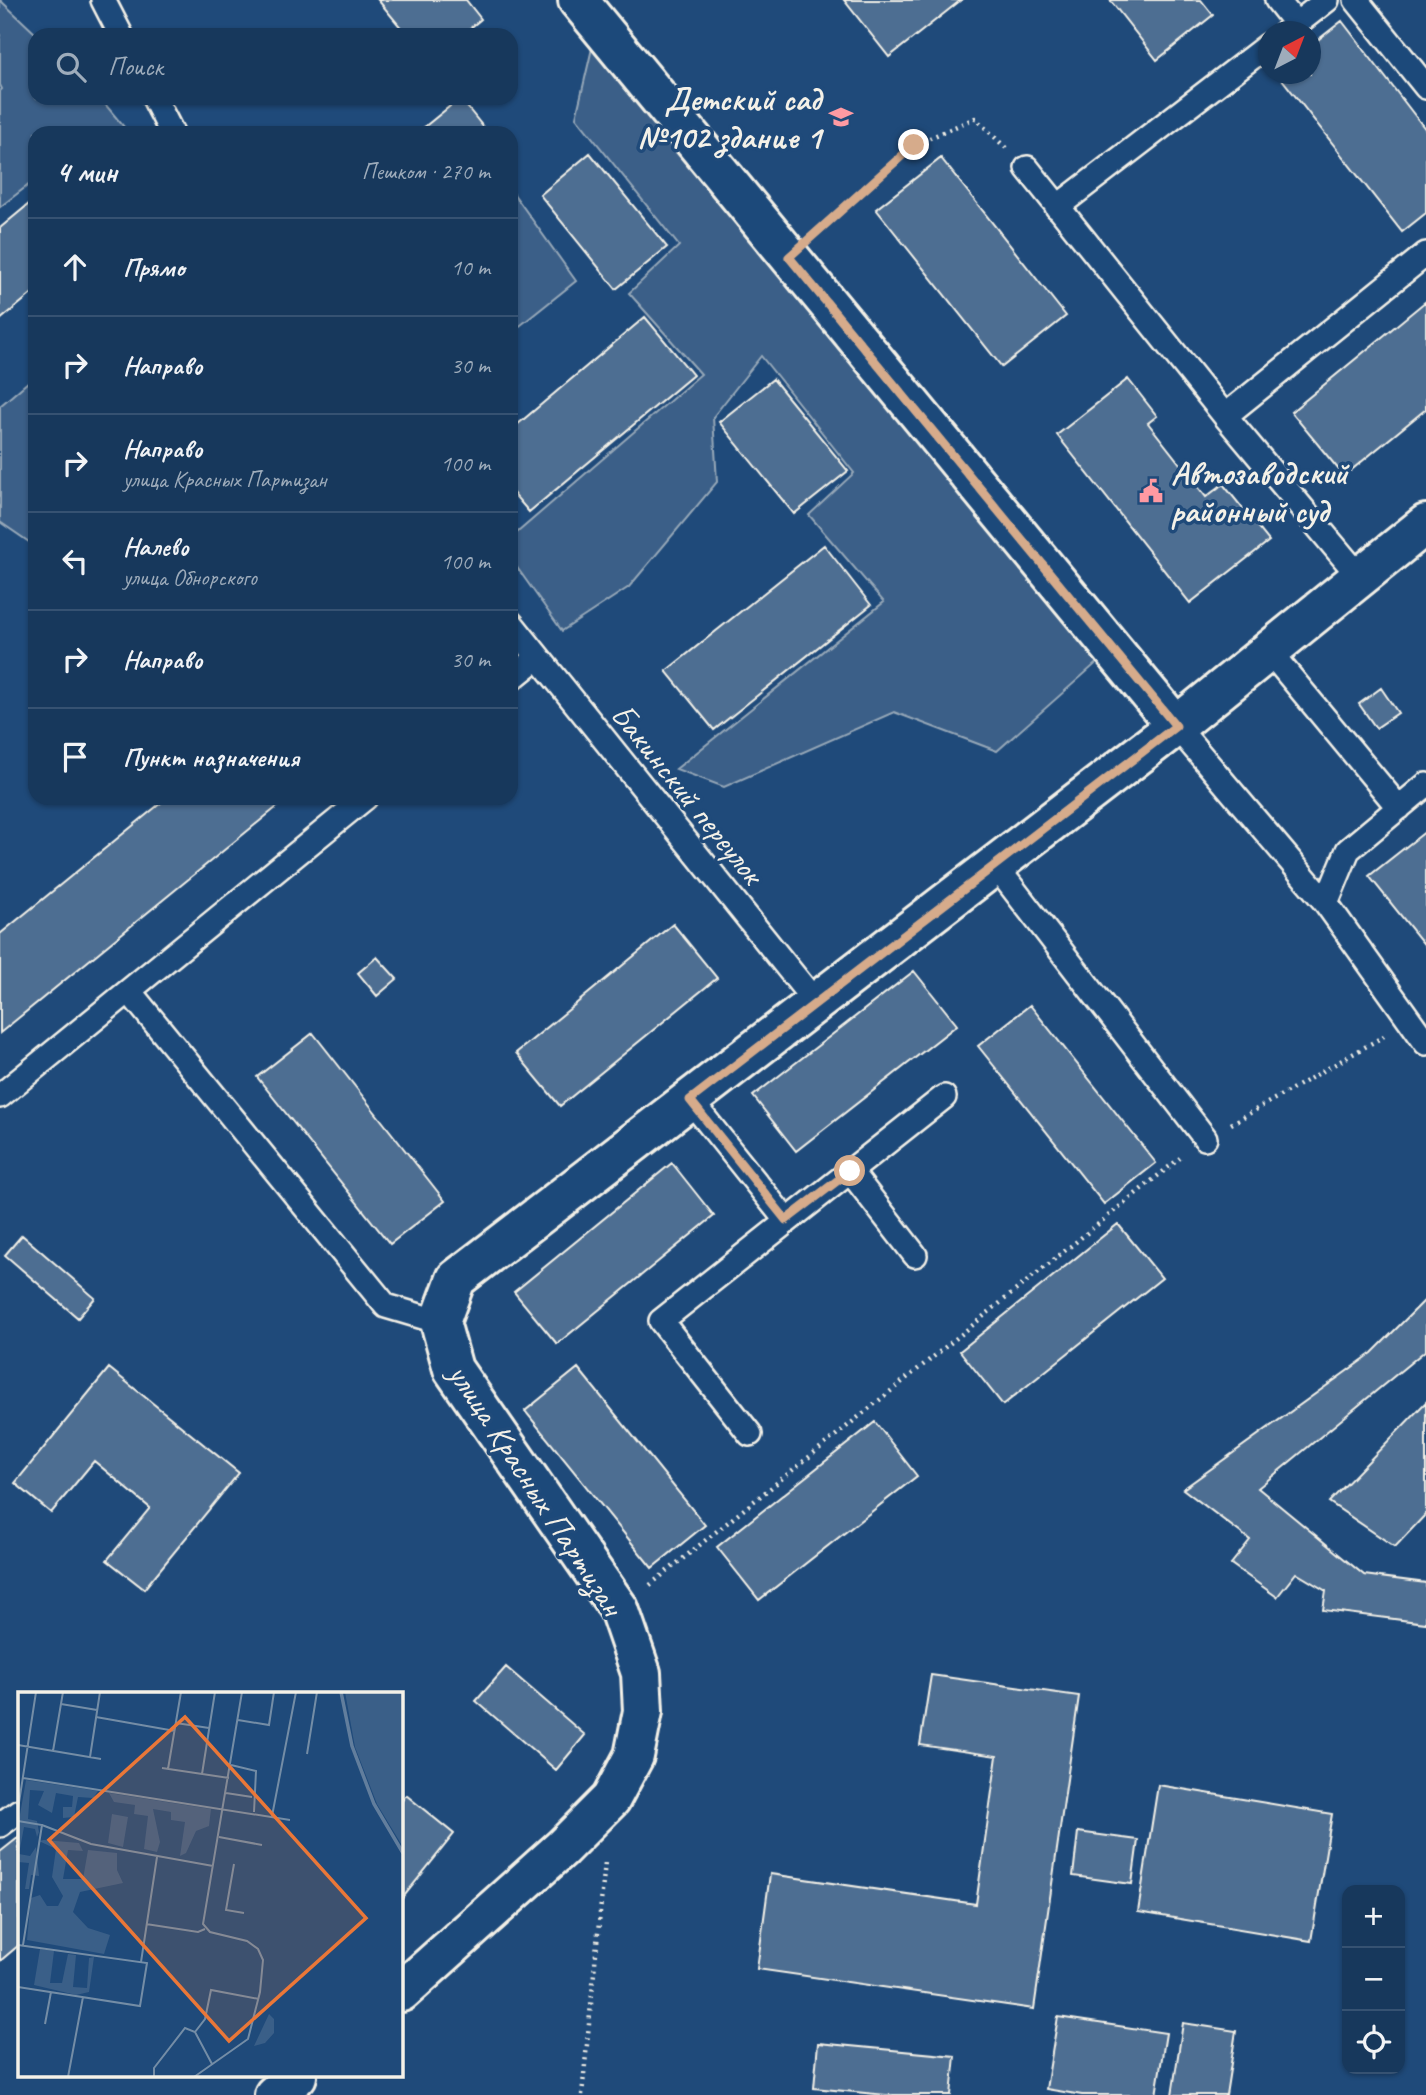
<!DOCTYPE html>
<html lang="ru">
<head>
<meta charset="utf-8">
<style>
	body { margin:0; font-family:Caveat,sans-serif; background:#244365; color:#f1f3f6 }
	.controls { position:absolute; right:21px; bottom:21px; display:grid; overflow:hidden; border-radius:14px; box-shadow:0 2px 5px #0004 }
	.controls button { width:63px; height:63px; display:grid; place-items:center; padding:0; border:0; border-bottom:2px solid #365272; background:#17385c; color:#f1f3f6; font:35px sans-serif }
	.compass { position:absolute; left:1258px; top:21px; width:63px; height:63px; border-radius:50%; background:#17385c; box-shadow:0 2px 5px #0004; rotate:42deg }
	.stop { position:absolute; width:21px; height:21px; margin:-16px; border:5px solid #d6ab8b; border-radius:50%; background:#fff }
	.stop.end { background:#d6ab8b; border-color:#fff; box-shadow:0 2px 7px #0008 }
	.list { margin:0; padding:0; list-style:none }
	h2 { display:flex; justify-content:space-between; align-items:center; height:91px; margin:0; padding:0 28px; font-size:30px }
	h2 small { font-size:23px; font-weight:400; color:#9eacbb }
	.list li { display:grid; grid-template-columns:46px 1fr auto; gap:21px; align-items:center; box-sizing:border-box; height:98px; padding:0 28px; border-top:2px solid #365272 }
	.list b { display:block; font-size:26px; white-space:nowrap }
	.list p { margin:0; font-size:23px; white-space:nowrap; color:#9eacbb }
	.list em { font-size:23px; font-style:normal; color:#9eacbb }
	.icon { flex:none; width:38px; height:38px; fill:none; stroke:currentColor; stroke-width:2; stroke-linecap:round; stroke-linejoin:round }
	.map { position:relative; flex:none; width:1426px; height:2095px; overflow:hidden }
	.search { position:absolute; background:#17385c; box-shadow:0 2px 5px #0004; left:28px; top:28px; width:490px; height:77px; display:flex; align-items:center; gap:18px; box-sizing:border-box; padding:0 24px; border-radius:21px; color:#9eacbb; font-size:26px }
	.panel { position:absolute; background:#17385c; box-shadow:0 2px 5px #0004; left:28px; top:126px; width:490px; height:679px; border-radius:21px }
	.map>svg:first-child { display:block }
	.green { fill:#3a5f88; stroke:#97a8b8; stroke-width:2 }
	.building { fill:#4d6e92; stroke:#f4f1e8; stroke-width:2 }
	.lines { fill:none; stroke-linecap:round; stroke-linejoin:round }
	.service-casing { stroke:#f4f1e8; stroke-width:28 }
	.minor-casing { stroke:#f4f1e8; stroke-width:44 }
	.path { stroke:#f4f1e8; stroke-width:4.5; stroke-dasharray:2 5; stroke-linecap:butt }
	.service { stroke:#1f4a7a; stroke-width:23 }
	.minor { stroke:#1f4a7a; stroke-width:38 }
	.route { stroke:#d6ab8b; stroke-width:9 }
	.labels { text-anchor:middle; stroke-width:7; stroke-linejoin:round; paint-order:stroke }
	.poi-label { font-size:33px; font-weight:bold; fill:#f4f1e8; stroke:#1f4a7a; text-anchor:end }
	.street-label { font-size:33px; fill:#f4f1e8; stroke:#1f4a7a }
	.inset-river { fill:none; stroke:#627e9d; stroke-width:3.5 }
	.inset-road { fill:none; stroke:#748da6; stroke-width:2 }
	.view { fill:#ea7738; fill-opacity:0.15; stroke:#ea7738; stroke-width:3.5 }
	.inset-edge { fill:none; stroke:#f4f1e8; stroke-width:3.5 }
</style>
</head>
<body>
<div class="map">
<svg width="1426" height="2095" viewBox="0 0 1426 2095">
	<rect width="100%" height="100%" fill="#1f4a7a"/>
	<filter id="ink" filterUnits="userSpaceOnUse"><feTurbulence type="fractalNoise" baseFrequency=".0143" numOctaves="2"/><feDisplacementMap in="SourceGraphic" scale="14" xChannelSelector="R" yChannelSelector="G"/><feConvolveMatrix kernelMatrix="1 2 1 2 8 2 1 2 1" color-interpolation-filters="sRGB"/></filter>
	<g filter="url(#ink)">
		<path class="green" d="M 0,0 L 37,35 L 35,35 L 35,98 L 100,98 L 129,133 L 35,133 L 35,180 L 0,207 L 0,91 L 2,89 L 0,85 Z
			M 593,44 L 1100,660 L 997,751 L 894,712 L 724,787 L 676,769 L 884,602 L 809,515 L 854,473 L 761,356 L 713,417 L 717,482 L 629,587 L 562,631 L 511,559 L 511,538 L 701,374 L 629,293 L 679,246 L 576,117 Z
			M 511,190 L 576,281 L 511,333 Z
			M 35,376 L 35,546 L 0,522 L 0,406 Z"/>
		<path class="building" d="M 378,0 L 466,0 L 481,19 L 462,35 L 407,35 Z
			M 844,0 L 961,0 L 889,57 Z
			M 1110,0 L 1201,0 L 1213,15 L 1157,60 Z
			M 1342,21 L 1426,130 L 1426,213 L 1402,232 L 1278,74 L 1310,74 L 1310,46 Z
			M 460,98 L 488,133 L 417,133 Z
			M 590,153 L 667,247 L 616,289 L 540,195 Z
			M 941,158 L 1066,316 L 1002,367 L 876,209 Z
			M 35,199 L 35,291 L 0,320 L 0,228 Z
			M 1426,301 L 1426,409 L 1344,476 L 1291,412 Z
			M 645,317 L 693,375 L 529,512 L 511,491 L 511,430 Z
			M 773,379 L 848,471 L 794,514 L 719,422 Z
			M 1128,379 L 1157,416 L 1148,423 L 1206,497 L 1223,484 L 1269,541 L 1190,603 L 1057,435 Z
			M 824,545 L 871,605 L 714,730 L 666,671 Z
			M 1381,688 L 1398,713 L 1376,728 L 1359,704 Z
			M 167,798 L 288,798 L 0,1033 L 0,934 Z
			M 1426,831 L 1426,947 L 1369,876 Z
			M 673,924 L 717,978 L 560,1106 L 516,1053 Z
			M 377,957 L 397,979 L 377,996 L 358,973 Z
			M 914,971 L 957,1025 L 796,1151 L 753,1096 Z
			M 1030,1005 L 1156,1163 L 1104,1204 L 978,1046 Z
			M 313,1033 L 445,1201 L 390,1244 L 257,1077 Z
			M 672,1163 L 714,1216 L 557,1344 L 514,1292 Z
			M 1118,1224 L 1162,1278 L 1003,1405 L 960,1351 Z
			M 22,1235 L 95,1298 L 78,1318 L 5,1255 Z
			M 1426,1299 L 1426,1350 L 1258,1488 L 1364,1575 L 1426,1583 L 1426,1623 L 1323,1610 L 1326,1591 L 1296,1573 L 1277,1597 L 1231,1564 L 1250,1540 L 1183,1489 L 1372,1353 Z
			M 109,1368 L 239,1473 L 144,1589 L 107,1560 L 150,1508 L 94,1461 L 51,1513 L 15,1483 Z
			M 578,1368 L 705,1525 L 652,1568 L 525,1411 Z
			M 1426,1402 L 1426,1514 L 1395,1547 L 1329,1502 Z
			M 875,1422 L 917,1476 L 759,1600 L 717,1547 Z
			M 506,1667 L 585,1735 L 556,1770 L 476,1701 Z
			M 931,1675 L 1079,1696 L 1034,2009 L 757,1969 L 770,1874 L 976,1904 L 997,1756 L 920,1745 Z
			M 1158,1785 L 1332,1814 L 1311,1941 L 1138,1912 Z
			M 406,1795 L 454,1834 L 401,1900 L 401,1802 Z
			M 1078,1832 L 1138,1840 L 1132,1884 L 1073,1876 Z
			M 19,1837 L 19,1945 L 0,1961 L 0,1852 Z
			M 1058,2017 L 1166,2033 L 1156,2095 L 1082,2095 L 1046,2089 Z
			M 1183,2023 L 1236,2031 L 1226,2095 L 1172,2095 Z
			M 818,2043 L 955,2056 L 951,2095 L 886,2095 L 814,2088 Z"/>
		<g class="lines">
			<g class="service-casing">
				<path id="service" d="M 103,0 L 121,35
					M 1277,0 L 1296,24
					M 1356,0 L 1426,87
					M 1286,32 L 1327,0
					M 154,98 L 172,133
					M 1027,168 L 1225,416 L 1360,577
					M 1057,207 L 1268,45
					M 1225,416 L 1426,254
					M 511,623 L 816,1003
					M 1269,651 L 1399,808
					M 511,679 L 537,658
					M 1176,726 L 1326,903 L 1426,1043
					M 995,865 L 1205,1138
					M 1326,903 L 1348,850 L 1426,785
					M 129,991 L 386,1306 L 440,1322
					M 0,1096 L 365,798
					M 690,1100 L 786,1220
					M 850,1171 L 915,1255
					M 750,1434 L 661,1321 L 944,1097
					M 0,1825 L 19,1811"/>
			</g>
			<g class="minor-casing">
				<path id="minor" d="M 578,0 L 1176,726
					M 401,1992 L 562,1848 L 611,1799 L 634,1756 L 643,1711 L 641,1673 L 619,1609 L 453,1369 L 440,1322 L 456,1279 L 1176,726 L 1426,524
					M 274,2095 L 297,2076"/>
			</g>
			<path class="path" d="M 817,232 L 914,145 L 975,118 L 1006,148
				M 1231,1124 L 1384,1036
				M 650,1585 L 1180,1158
				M 582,2095 L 605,1862"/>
			<use href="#service" class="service"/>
			<use href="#minor" class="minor"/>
		</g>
	</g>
	<g class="lines" filter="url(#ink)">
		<path class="route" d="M 850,1171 L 786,1220 L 690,1100 L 1176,726 L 789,257 L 914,145"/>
	</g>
	<defs>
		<g id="school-bare" transform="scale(1.89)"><path d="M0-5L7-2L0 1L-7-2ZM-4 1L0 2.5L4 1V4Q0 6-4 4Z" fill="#ff9aa2" stroke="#1f4a7a" stroke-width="2.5" paint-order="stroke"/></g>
		<g id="civic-bare" transform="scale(1.89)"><path d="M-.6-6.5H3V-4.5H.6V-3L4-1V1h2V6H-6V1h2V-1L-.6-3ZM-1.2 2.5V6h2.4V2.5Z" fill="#ff9aa2" stroke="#1f4a7a" stroke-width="2.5" paint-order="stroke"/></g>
	</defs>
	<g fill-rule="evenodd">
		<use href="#school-bare" x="841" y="117"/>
		<use href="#civic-bare" x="1151" y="491"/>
	</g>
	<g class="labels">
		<g class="poi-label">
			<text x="821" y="110">Детский сад<tspan x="821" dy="38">№102 здание 1</tspan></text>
			<text x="1171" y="484" text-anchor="start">Автозаводский<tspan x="1171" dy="38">районный суд</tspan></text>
		</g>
		<g class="street-label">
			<text transform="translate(688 793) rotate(51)" y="12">Бакинский переулок</text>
			<text transform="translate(537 1489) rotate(57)" y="12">улица Красных Партизан</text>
		</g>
	</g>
	<g transform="translate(18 1692)">
		<rect width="385" height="385" fill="#1f4a7a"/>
		<path d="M 327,0 L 385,0 L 385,155 L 359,112 L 337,55 ZM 8,88 L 80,99 L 75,106 L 60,105 L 56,125 L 45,126 L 45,115 L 54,115 L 55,104 L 38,101 L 34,121 L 20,113 L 26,99 L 12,98 L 10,127 L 19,129 L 21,140 L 19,145 L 17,137 L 6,135 L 1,162 L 12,164 L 18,155 L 21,184 L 13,183 L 11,197 L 7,197 L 11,171 L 0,170 L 0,134 ZM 91,101 L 193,117 L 191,134 L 178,139 L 168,161 L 162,164 L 167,130 L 153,128 L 153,120 L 135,117 L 142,150 L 139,160 L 126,157 L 130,124 L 116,122 L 117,113 L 96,110 ZM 94,122 L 110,125 L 105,155 L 90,151 ZM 26,148 L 61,151 L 65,159 L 50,158 L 45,187 L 65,187 L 70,158 L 99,161 L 99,178 L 105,191 L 62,200 L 55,220 L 70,236 L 92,243 L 86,262 L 9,248 L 13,206 L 22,203 L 29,214 L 40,214 L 45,204 L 34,185 L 38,157 L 21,149 ZM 22,257 L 36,259 L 32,291 L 44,291 L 50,262 L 58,263 L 55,295 L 69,296 L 71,266 L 76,265 L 71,300 L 58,303 L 16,293 ZM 251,322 L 256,327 L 256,341 L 247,351 L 236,354 Z" fill="#3a5f88"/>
		<path class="inset-river" d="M 323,0 L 334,54 L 356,112 L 385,161"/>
		<path class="inset-road" d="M 43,12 L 79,18M 78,25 L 157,39M 220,28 L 251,33 L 256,0M 158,31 L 191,36M 0,53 L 83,67M 35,59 L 45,0M 289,62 L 299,0M 72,65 L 82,0M 213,73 L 238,79 L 236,120M 144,76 L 211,86M 150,77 L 163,0M 184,82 L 197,0M 5,86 L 272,128M 208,101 L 234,105M 0,117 L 18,0M 254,124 L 278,0M 0,129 L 24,133 L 5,253M 24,133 L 73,152 L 195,174M 201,145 L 244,153M 216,172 L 208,218 L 226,221M 128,232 L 180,240 L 187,237M 0,253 L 129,271 L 122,314 L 0,295M 123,270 L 139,165M 27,332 L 33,300M 177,340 L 187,327 L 193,298 L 241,307M 50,385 L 65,305M 136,385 L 136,376 L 167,336 L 177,340 L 194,372M 176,385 L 230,347 L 242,300 L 245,268 L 240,257 L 229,249 L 192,240 L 185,232 L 224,0"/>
		<path class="view" d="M 167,25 L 348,226 L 211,349 L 31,148 Z"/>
		<rect width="385" height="385" class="inset-edge"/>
	</g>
</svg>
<div class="controls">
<button>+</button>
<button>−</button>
<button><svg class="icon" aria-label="locate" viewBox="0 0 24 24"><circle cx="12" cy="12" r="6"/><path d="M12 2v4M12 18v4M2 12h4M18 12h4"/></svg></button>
</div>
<svg class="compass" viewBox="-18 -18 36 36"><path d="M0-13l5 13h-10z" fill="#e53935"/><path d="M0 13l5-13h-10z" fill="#9eacbb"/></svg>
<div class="stop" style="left:850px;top:1171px"></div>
<div class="stop end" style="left:914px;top:145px"></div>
<div class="search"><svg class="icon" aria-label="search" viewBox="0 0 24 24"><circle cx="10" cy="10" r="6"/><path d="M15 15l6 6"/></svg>Поиск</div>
<section class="panel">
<h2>4 мин<small>Пешком · 270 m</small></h2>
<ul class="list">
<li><svg class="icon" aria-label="ahead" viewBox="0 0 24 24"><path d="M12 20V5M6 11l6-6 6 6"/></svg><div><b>Прямо</b></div><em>10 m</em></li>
<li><svg class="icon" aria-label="right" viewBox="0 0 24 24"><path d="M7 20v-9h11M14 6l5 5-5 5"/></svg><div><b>Направо</b></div><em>30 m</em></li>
<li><svg class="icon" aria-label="right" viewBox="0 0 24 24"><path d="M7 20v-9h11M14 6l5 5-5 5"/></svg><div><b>Направо</b><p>улица Красных Партизан</p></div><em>100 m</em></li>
<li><svg class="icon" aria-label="left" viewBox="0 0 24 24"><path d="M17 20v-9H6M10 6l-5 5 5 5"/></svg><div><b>Налево</b><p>улица Обнорского</p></div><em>100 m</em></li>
<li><svg class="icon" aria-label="right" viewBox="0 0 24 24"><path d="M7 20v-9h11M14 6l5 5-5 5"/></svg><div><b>Направо</b></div><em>30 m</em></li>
<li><svg class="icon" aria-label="arrive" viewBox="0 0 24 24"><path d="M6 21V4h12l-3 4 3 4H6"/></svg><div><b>Пункт назначения</b></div></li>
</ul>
</section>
</div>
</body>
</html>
